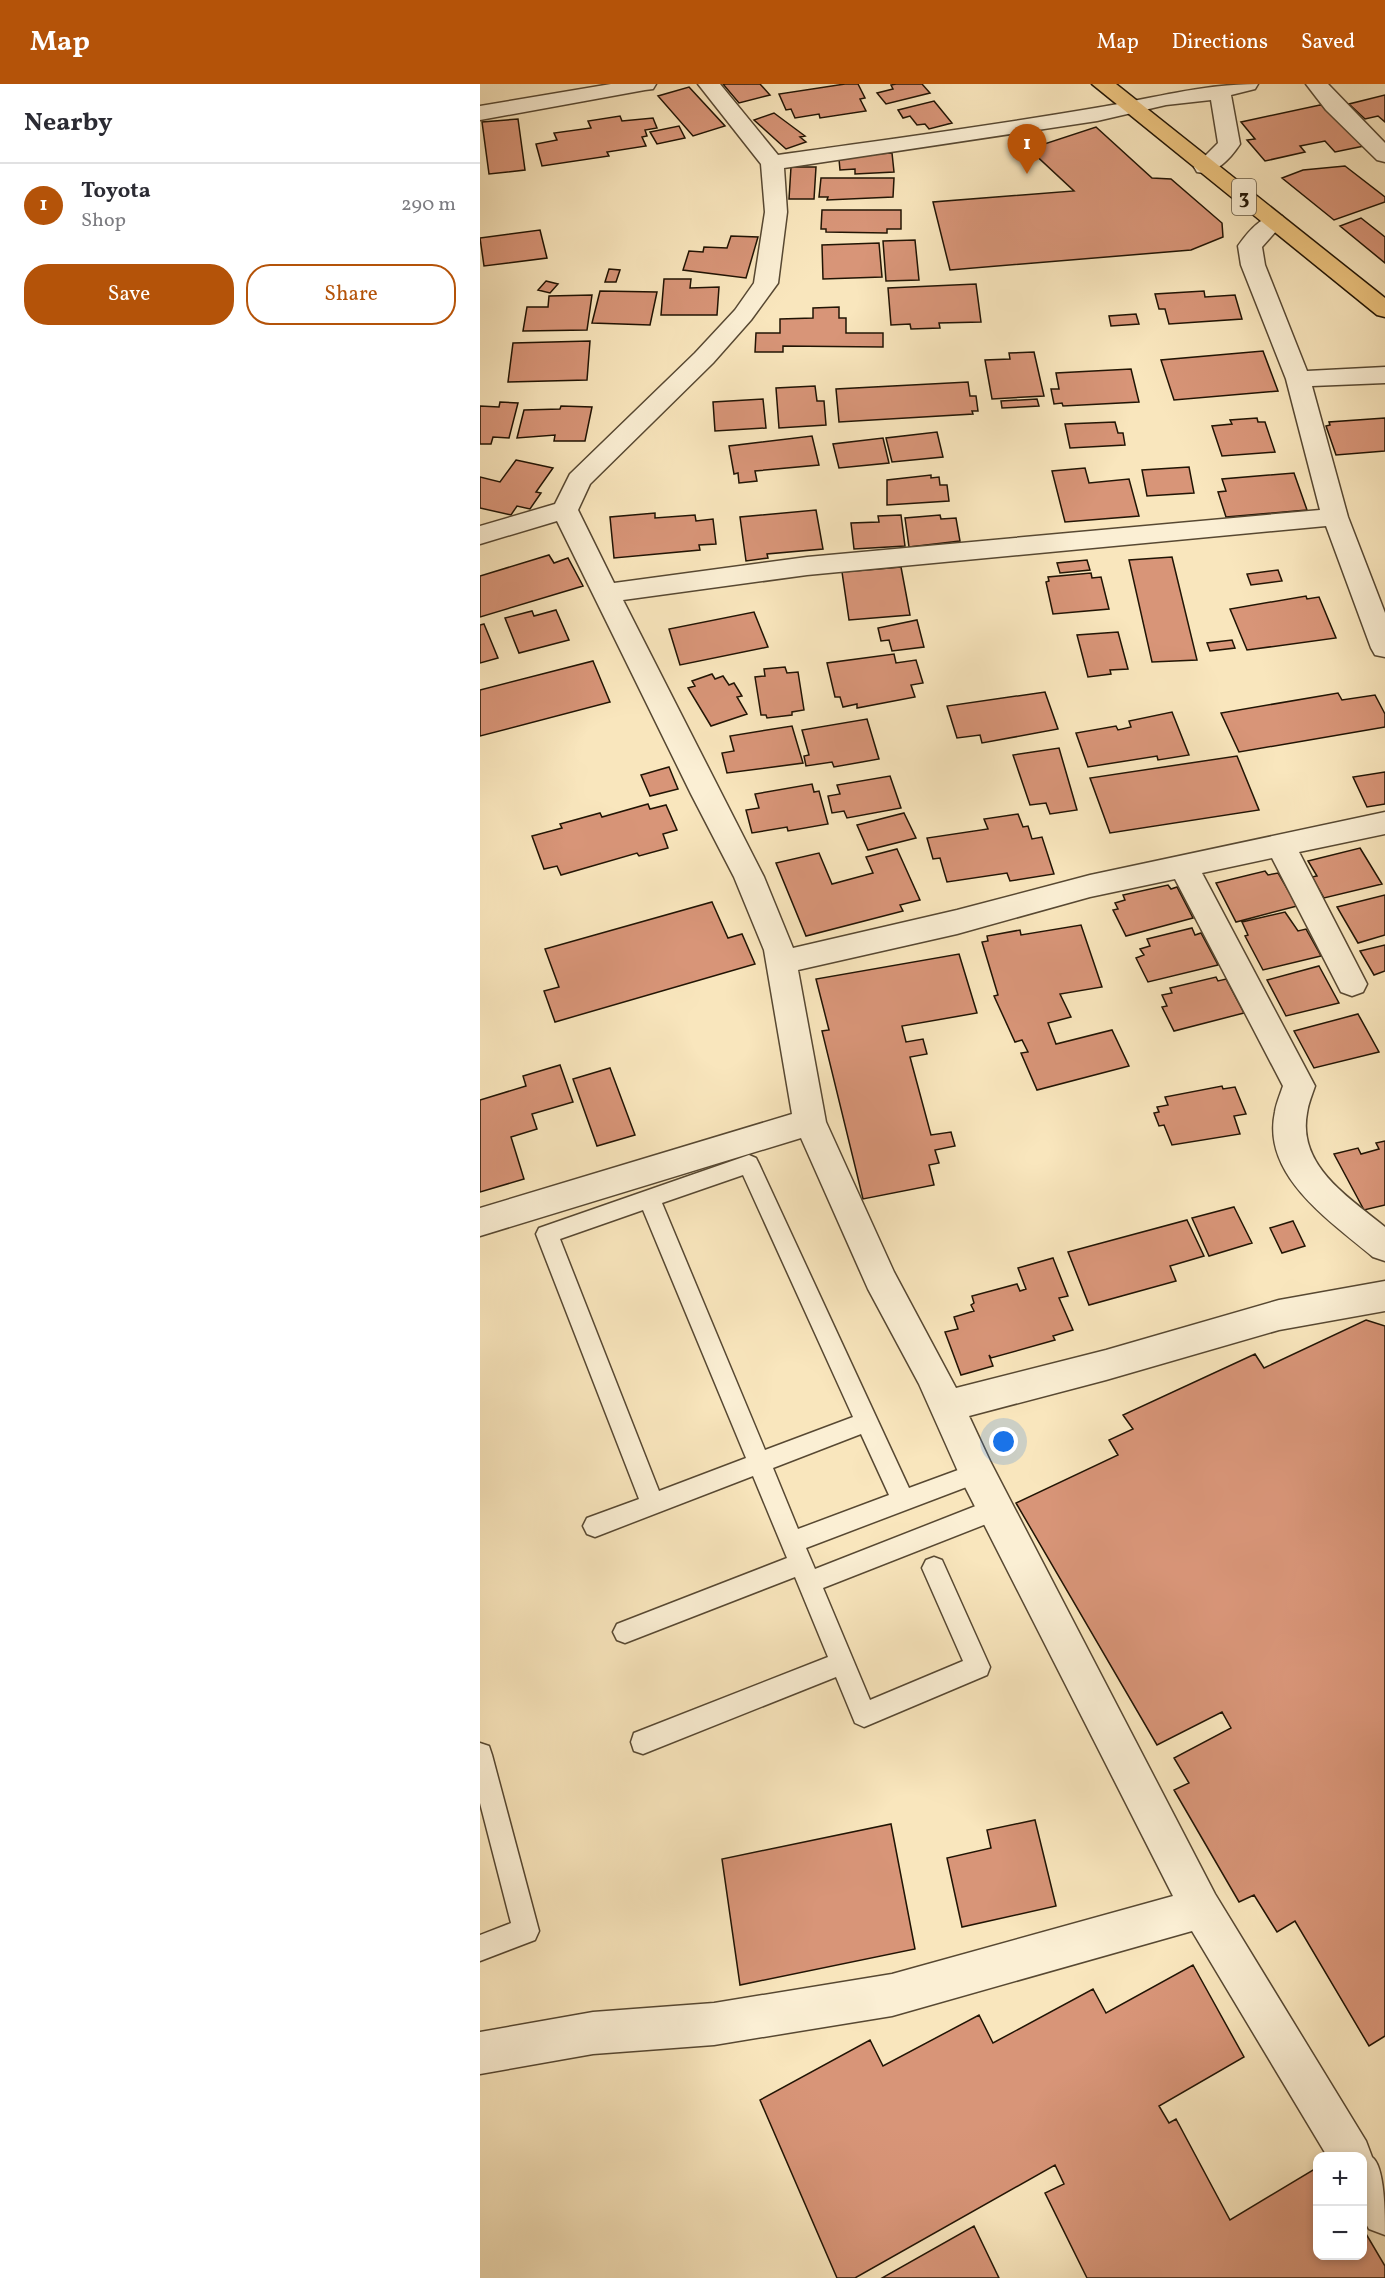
<!DOCTYPE html>
<html lang="en">
<head>
<meta charset="utf-8">
<style>
	body { margin:0; font-family:Vollkorn,serif; background:#f2f2f3; color:#2b2b33 }
	.controls { position:absolute; right:18px; bottom:18px; display:grid; overflow:hidden; border-radius:12px; box-shadow:0 3px 9px #0003 }
	.controls button { width:54px; height:54px; display:grid; place-items:center; padding:0; border:0; border-bottom:2px solid #e1e1e2; background:#fff; color:#2b2b33; font:30px sans-serif }
	.you { position:absolute; left:524px; top:1358px; width:21px; height:21px; margin:-15px; border:4px solid #fff; border-radius:50%; background:#1a73e8; box-shadow:0 0 0 9px #1a73e833 }
	.badge { display:grid; place-items:center; width:39px; height:39px; border-radius:50%; background:#b45309; color:#fff; font-size:20px; font-weight:700 }
	.pin { position:absolute; translate:-50% -50px; filter:drop-shadow(0 2px 3px #0008) }
	.pin::after { content:''; position:absolute; top:32px; width:21px; height:18px; background:inherit; clip-path:polygon(0 0,100% 0,50% 100%) }
	.list { margin:0; padding:0; list-style:none }
	h2 { display:flex; justify-content:space-between; align-items:center; height:78px; margin:0; padding:0 24px; font-size:26px }
	h2 small { font-size:20px; font-weight:400; color:#7c7c81 }
	.list li { display:grid; grid-template-columns:39px 1fr auto; gap:18px; align-items:center; box-sizing:border-box; height:84px; padding:0 24px; border-top:2px solid #e1e1e2 }
	.list b { display:block; font-size:22px; white-space:nowrap }
	.list p { margin:0; font-size:20px; white-space:nowrap; color:#7c7c81 }
	.list em { font-size:20px; font-style:normal; color:#7c7c81 }
	.actions { display:flex; gap:12px; padding:18px 24px }
	.actions a { flex:1; padding:14px 0; border:2px solid #b45309; border-radius:24px; text-align:center; font-size:21px; color:#b45309 }
	.actions .main { background:#b45309; color:#fff }
	.map { position:relative; flex:none; width:905px; height:2194px; overflow:hidden }
	header { display:flex; align-items:center; gap:36px; box-sizing:border-box; height:84px; padding:0 30px; background:#b45309; color:#fff }
	header strong { font-size:28px }
	nav { display:flex; gap:33px; margin-inline-start:auto; font-size:21px }
	main { display:flex }
	aside { flex:1; background:#fff }
	.map>svg:first-child { display:block }
	.building { fill:#d89578; stroke:#211404; stroke-width:1.5 }
	.lines { fill:none; stroke-linecap:round; stroke-linejoin:round }
	.lane-casing { stroke:#574832; stroke-width:3 }
	.street-casing { stroke:#574832; stroke-width:3 }
	.highway-casing { stroke:#211404; stroke-width:3 }
	.lane { fill:#fbefd4; fill-rule:evenodd }
	.street { fill:#fbefd4; fill-rule:evenodd }
	.highway { fill:#ecc37e; fill-rule:evenodd }
	.labels { text-anchor:middle; stroke-width:4.5; stroke-linejoin:round; paint-order:stroke }
	.shield { fill:#fbefd4; stroke:#625642; stroke-width:1.5 }
	.shield-label { font-size:21px; font-weight:bold; fill:#211404 }
</style>
</head>
<body>
<header>
<strong>Map</strong>
<nav><a>Map</a><a>Directions</a><a>Saved</a></nav>
</header>
<main>
<aside>
<h2>Nearby<small></small></h2>
<ul class="list">
<li><span class="badge">1</span><div><b>Toyota</b><p>Shop</p></div><em>290 m</em></li>
</ul>
<div class="actions"><a class="main">Save</a><a>Share</a></div>
</aside>
<div class="map">
<svg width="905" height="2194" viewBox="0 0 905 2194">
	<rect width="100%" height="100%" fill="#f9e6bd"/>
	<filter id="stains"><feTurbulence type="fractalNoise" baseFrequency=".00333" numOctaves="4"/><feColorMatrix values="0 0 0 0 .2 0 0 0 0 .09 0 0 0 0 .02 0 0 0 .5 -.17"/></filter>
	<radialGradient id="worn" r=".72"><stop offset=".6" stop-color="#630" stop-opacity="0"/><stop offset="1" stop-color="#630" stop-opacity=".3"/></radialGradient>
	<path class="building" d="M 243,0 L 280,0 L 290,11 L 259,19 Z
		M 365,0 L 378,0 L 385,14 L 380,15 L 386,27 L 340,34 L 339,30 L 315,34 L 311,25 L 306,26 L 299,10 Z
		M 442,0 L 450,9 L 406,20 L 397,9 L 413,5 L 411,1 L 416,0 Z
		M 209,3 L 245,42 L 213,52 L 178,12 Z
		M 905,11 L 905,38 L 898,32 L 885,35 L 869,20 Z
		M 454,17 L 472,39 L 449,45 L 445,40 L 437,41 L 430,32 L 423,34 L 418,26 Z
		M 840,21 L 849,22 L 884,62 L 855,68 L 845,57 L 820,62 L 825,68 L 785,77 L 767,56 L 775,55 L 761,38 Z
		M 294,29 L 325,52 L 320,53 L 326,58 L 306,65 L 274,36 Z
		M 140,32 L 142,37 L 173,34 L 177,44 L 165,46 L 167,52 L 162,53 L 166,62 L 127,68 L 129,72 L 62,82 L 56,60 L 77,56 L 74,49 L 111,44 L 108,37 Z
		M 38,35 L 45,86 L 9,90 L 2,38 Z
		M 199,42 L 205,54 L 177,60 L 170,48 Z
		M 616,43 L 672,94 L 691,95 L 742,139 L 743,153 L 711,166 L 470,186 L 453,118 L 594,107 L 549,65 Z
		M 412,69 L 414,88 L 375,90 L 375,85 L 360,86 L 359,75 L 373,74 L 373,71 Z
		M 865,82 L 905,113 L 905,118 L 854,136 L 802,94 L 823,86 Z
		M 311,83 L 336,83 L 334,115 L 309,115 Z
		M 341,94 L 414,94 L 413,113 L 347,116 L 348,113 L 339,113 Z
		M 342,126 L 421,126 L 421,145 L 407,145 L 407,149 L 346,148 L 346,145 L 341,145 Z
		M 881,134 L 905,153 L 905,179 L 860,142 Z
		M 60,146 L 67,174 L 4,182 L 0,154 Z
		M 251,152 L 278,153 L 266,194 L 203,186 L 209,167 L 223,168 L 224,163 L 247,164 Z
		M 435,156 L 439,196 L 406,197 L 403,157 Z
		M 399,159 L 402,193 L 343,195 L 342,161 Z
		M 129,185 L 140,186 L 136,198 L 125,198 Z
		M 184,195 L 211,195 L 210,204 L 239,203 L 237,231 L 181,231 Z
		M 66,197 L 78,200 L 70,209 L 58,206 Z
		M 496,200 L 501,238 L 459,239 L 460,244 L 431,245 L 430,240 L 411,241 L 408,204 Z
		M 120,207 L 177,208 L 170,241 L 112,239 Z
		M 724,207 L 725,213 L 755,211 L 762,235 L 689,240 L 685,225 L 679,225 L 675,210 Z
		M 112,211 L 107,246 L 43,247 L 47,223 L 68,223 L 69,212 Z
		M 359,223 L 359,234 L 366,234 L 366,249 L 403,249 L 403,263 L 303,262 L 303,268 L 275,268 L 276,249 L 300,249 L 300,235 L 333,234 L 333,224 Z
		M 656,230 L 659,240 L 631,242 L 629,232 Z
		M 110,257 L 107,296 L 28,298 L 33,259 Z
		M 783,267 L 798,307 L 694,316 L 681,276 Z
		M 554,268 L 564,312 L 512,315 L 505,276 L 530,275 L 529,269 Z
		M 651,285 L 659,318 L 583,322 L 582,319 L 574,320 L 571,305 L 579,305 L 576,289 Z
		M 488,298 L 490,312 L 496,312 L 498,327 L 492,327 L 493,330 L 359,338 L 356,305 Z
		M 335,302 L 337,317 L 344,317 L 346,341 L 299,344 L 296,304 Z
		M 283,315 L 286,344 L 235,347 L 233,318 Z
		M 557,315 L 559,322 L 522,324 L 521,317 Z
		M 20,318 L 38,319 L 29,354 L 13,353 L 11,360 L 0,360 L 0,322 L 19,323 Z
		M 81,322 L 112,323 L 105,357 L 74,357 L 75,351 L 37,354 L 44,326 L 80,325 Z
		M 777,334 L 778,338 L 785,338 L 795,368 L 742,372 L 732,342 L 752,340 L 750,336 Z
		M 905,334 L 905,367 L 856,371 L 846,342 L 850,341 L 849,338 Z
		M 635,338 L 638,349 L 643,349 L 645,361 L 590,364 L 585,340 Z
		M 457,348 L 463,373 L 412,378 L 406,354 Z
		M 332,352 L 339,381 L 275,387 L 277,397 L 259,399 L 258,389 L 254,390 L 249,362 Z
		M 403,354 L 409,379 L 359,384 L 353,360 Z
		M 36,376 L 73,384 L 56,408 L 61,409 L 50,425 L 37,422 L 31,431 L 0,424 L 0,393 L 20,398 Z
		M 709,383 L 714,409 L 667,412 L 662,386 Z
		M 605,384 L 609,399 L 649,395 L 659,432 L 585,438 L 572,387 Z
		M 814,389 L 827,426 L 746,433 L 738,408 L 746,407 L 742,395 Z
		M 451,391 L 451,394 L 459,393 L 460,401 L 467,401 L 469,417 L 407,421 L 407,396 Z
		M 336,426 L 343,465 L 287,470 L 288,474 L 266,477 L 260,433 Z
		M 175,429 L 175,434 L 215,431 L 216,437 L 233,435 L 236,460 L 219,461 L 220,466 L 134,474 L 130,433 Z
		M 421,431 L 425,462 L 374,465 L 371,439 L 399,438 L 398,432 Z
		M 460,431 L 461,435 L 476,434 L 480,457 L 429,463 L 425,434 Z
		M 69,471 L 74,479 L 88,474 L 103,502 L 0,533 L 0,492 Z
		M 692,473 L 717,576 L 672,578 L 649,476 Z
		M 607,476 L 610,486 L 580,489 L 577,479 Z
		M 421,483 L 430,531 L 369,536 L 362,488 Z
		M 798,486 L 802,497 L 771,501 L 767,490 Z
		M 611,489 L 612,494 L 621,493 L 629,525 L 573,530 L 566,498 L 569,497 L 568,493 Z
		M 826,512 L 827,515 L 839,513 L 856,554 L 767,566 L 750,525 Z
		M 76,526 L 89,556 L 39,569 L 25,534 L 52,527 L 54,532 Z
		M 274,528 L 288,563 L 200,581 L 189,545 Z
		M 437,536 L 444,563 L 412,567 L 409,556 L 401,557 L 398,544 Z
		M 4,540 L 18,574 L 0,579 L 0,541 Z
		M 638,548 L 648,585 L 630,586 L 631,590 L 608,593 L 597,551 Z
		M 752,556 L 755,564 L 730,567 L 727,559 Z
		M 414,570 L 416,579 L 436,576 L 443,599 L 431,601 L 435,613 L 377,624 L 377,620 L 363,623 L 360,613 L 355,613 L 347,579 Z
		M 113,577 L 130,618 L 0,652 L 0,606 Z
		M 305,583 L 307,589 L 318,588 L 324,626 L 312,628 L 312,631 L 287,634 L 286,631 L 281,631 L 275,593 L 285,592 L 284,585 Z
		M 232,590 L 235,595 L 243,592 L 249,601 L 254,599 L 262,612 L 257,613 L 267,630 L 231,642 L 208,604 L 215,602 L 212,597 Z
		M 565,608 L 578,645 L 502,659 L 500,651 L 477,654 L 467,622 Z
		M 858,609 L 862,616 L 895,611 L 905,630 L 905,643 L 759,668 L 741,629 Z
		M 692,628 L 709,671 L 678,676 L 677,672 L 608,683 L 596,649 L 636,642 L 638,646 L 651,643 L 649,637 Z
		M 387,635 L 399,675 L 354,683 L 352,678 L 326,682 L 324,672 L 329,671 L 322,646 Z
		M 312,642 L 323,679 L 247,689 L 242,669 L 254,667 L 250,652 Z
		M 579,664 L 597,726 L 570,730 L 566,719 L 550,721 L 533,671 Z
		M 757,672 L 779,726 L 630,749 L 610,694 Z
		M 189,683 L 198,705 L 170,712 L 161,691 Z
		M 905,688 L 905,720 L 887,723 L 873,693 Z
		M 410,692 L 421,724 L 367,734 L 364,727 L 352,729 L 348,712 L 360,710 L 357,701 Z
		M 332,700 L 334,708 L 339,707 L 348,740 L 308,747 L 307,743 L 272,749 L 266,726 L 279,724 L 275,710 Z
		M 168,720 L 170,725 L 186,721 L 197,746 L 183,750 L 188,764 L 159,772 L 157,769 L 81,791 L 77,782 L 64,785 L 52,752 L 82,744 L 80,740 L 120,729 L 122,733 Z
		M 424,729 L 436,754 L 388,766 L 377,741 Z
		M 538,730 L 543,743 L 548,742 L 552,755 L 562,753 L 574,790 L 530,797 L 527,789 L 467,798 L 460,774 L 453,775 L 447,754 L 508,745 L 504,735 Z
		M 880,764 L 902,800 L 844,814 L 832,793 L 837,792 L 828,777 Z
		M 417,765 L 440,816 L 420,821 L 423,827 L 326,852 L 296,779 L 339,769 L 352,800 L 393,789 L 386,773 Z
		M 785,787 L 788,791 L 798,789 L 817,822 L 756,838 L 736,799 Z
		M 688,801 L 691,805 L 697,803 L 713,834 L 646,852 L 633,826 L 638,825 L 635,819 L 645,816 L 643,811 Z
		M 905,811 L 905,851 L 878,859 L 857,823 Z
		M 232,818 L 248,854 L 262,850 L 275,880 L 75,938 L 64,907 L 79,903 L 65,865 Z
		M 805,828 L 818,847 L 826,845 L 841,872 L 783,886 L 765,852 L 768,851 L 762,838 Z
		M 601,841 L 622,903 L 580,910 L 591,933 L 568,939 L 576,960 L 632,946 L 649,982 L 557,1006 L 541,969 L 548,968 L 542,956 L 535,958 L 514,912 L 518,911 L 502,858 L 508,857 L 507,852 L 540,846 L 541,851 Z
		M 712,844 L 715,851 L 721,849 L 738,881 L 668,898 L 656,874 L 664,871 L 660,865 L 670,862 L 667,855 Z
		M 905,861 L 905,887 L 894,891 L 880,867 Z
		M 479,870 L 497,929 L 422,942 L 426,958 L 443,955 L 447,970 L 430,973 L 451,1051 L 471,1048 L 475,1062 L 455,1066 L 459,1079 L 449,1081 L 454,1101 L 383,1115 L 342,947 L 349,946 L 336,895 Z
		M 839,882 L 859,919 L 806,932 L 787,896 Z
		M 736,893 L 738,897 L 746,895 L 764,929 L 694,947 L 682,923 L 687,922 L 682,911 L 692,909 L 690,904 Z
		M 878,930 L 899,968 L 834,984 L 814,947 Z
		M 80,981 L 93,1018 L 52,1030 L 57,1045 L 31,1053 L 44,1095 L 0,1108 L 0,1016 L 46,1002 L 43,992 Z
		M 130,984 L 155,1051 L 117,1062 L 93,995 Z
		M 742,1002 L 743,1005 L 755,1003 L 766,1030 L 754,1032 L 760,1050 L 692,1061 L 684,1041 L 679,1042 L 674,1029 L 679,1028 L 677,1023 L 688,1021 L 685,1013 Z
		M 905,1057 L 905,1121 L 884,1126 L 854,1070 L 878,1064 L 881,1070 L 899,1065 L 896,1059 Z
		M 754,1123 L 772,1159 L 729,1172 L 712,1134 Z
		M 707,1136 L 724,1172 L 690,1182 L 696,1197 L 609,1221 L 588,1168 Z
		M 813,1137 L 825,1162 L 802,1169 L 790,1144 Z
		M 573,1174 L 588,1212 L 579,1214 L 593,1246 L 573,1252 L 575,1256 L 511,1274 L 509,1271 L 513,1282 L 481,1291 L 465,1248 L 478,1245 L 474,1233 L 494,1227 L 491,1221 L 494,1219 L 492,1212 L 537,1200 L 540,1207 L 546,1205 L 538,1184 Z
		M 886,1236 L 905,1242 L 905,1952 L 889,1962 L 815,1837 L 797,1848 L 774,1811 L 759,1818 L 694,1706 L 709,1699 L 694,1674 L 751,1644 L 742,1628 L 677,1661 L 536,1419 L 638,1371 L 629,1356 L 653,1345 L 643,1331 L 775,1270 L 784,1284 Z
		M 555,1736 L 576,1822 L 482,1843 L 467,1774 L 511,1764 L 507,1746 Z
		M 411,1740 L 435,1865 L 260,1901 L 242,1775 Z
		M 713,1881 L 764,1973 L 679,2022 L 689,2039 L 696,2035 L 750,2136 L 838,2083 L 838,2172 L 882,2172 L 882,2143 L 905,2182 L 905,2194 L 607,2194 L 565,2109 L 584,2100 L 575,2081 L 375,2194 L 357,2194 L 280,2016 L 390,1956 L 403,1982 L 499,1931 L 513,1959 L 613,1905 L 626,1929 Z
		M 494,2142 L 519,2194 L 402,2194 Z"/>
	<g class="lines">
		<g class="lane-casing">
			<path id="lane" d="M 269,1071 L 276,1074 L 279,1080 L 429,1404 L 497,1379 L 505,1382 L 508,1389 L 505,1396 L 326,1464 L 335,1485 L 516,1414 L 524,1417 L 528,1425 L 524,1433 L 343,1504 L 390,1616 L 483,1577 L 442,1484 L 446,1476 L 454,1473 L 462,1476 L 510,1583 L 507,1591 L 384,1643 L 375,1639 L 356,1593 L 163,1670 L 154,1667 L 151,1658 L 154,1649 L 348,1573 L 315,1493 L 145,1559 L 137,1556 L 133,1548 L 137,1540 L 307,1474 L 273,1392 L 115,1453 L 107,1450 L 103,1442 L 107,1434 L 159,1415 L 56,1150 L 59,1144 ZM 263,1091 L 373,1333 L 285,1366 L 182,1119 ZM 163,1126 L 266,1374 L 179,1407 L 80,1155 ZM 381,1350 L 409,1411 L 318,1445 L 293,1384 Z
				M 0,1659 L 9,1662 L 12,1671 L 59,1847 L 55,1856 L 0,1877 L 0,1851 L 31,1839 L 0,1719 Z"/>
		</g>
		<g class="street-casing">
			<path id="street" d="M 131,0 L 176,0 L 173,5 L 165,6 L 0,36 L 0,22 Z
				M 218,0 L 240,0 L 298,71 C 403,56 510,42 615,24 C 670,15 722,0 778,0 L 775,5 L 751,11 L 760,60 C 751,74 735,92 717,88 L 714,83 L 738,59 L 731,16 L 686,21 L 617,37 L 304,84 L 307,128 L 298,199 L 271,236 L 233,279 L 110,400 L 98,426 L 134,499 L 327,473 L 840,426 L 806,295 L 761,181 L 758,162 C 768,148 784,128 802,132 L 805,137 L 782,163 L 785,181 L 827,287 L 905,283 L 905,299 L 832,302 L 868,433 L 905,529 L 905,573 L 895,571 L 891,564 L 846,442 L 327,491 L 143,516 L 284,793 L 313,864 L 477,826 L 610,791 L 905,728 L 905,750 L 819,768 L 887,900 L 883,908 L 872,912 L 861,908 L 792,774 L 722,789 L 835,1002 C 832,1011 828,1020 827,1029 C 817,1082 870,1114 905,1143 L 905,1177 L 893,1173 C 852,1138 781,1092 795,1028 C 796,1020 800,1011 803,1002 L 695,795 L 610,813 L 477,850 L 318,886 L 346,1038 L 414,1188 L 476,1304 L 626,1266 L 799,1216 L 905,1197 L 905,1227 L 799,1246 L 626,1296 L 489,1332 L 510,1377 L 735,1810 L 886,2057 L 892,2073 C 905,2082 905,2132 905,2151 L 889,2145 L 882,2133 L 882,2072 L 847,2072 L 712,1847 L 412,1932 L 234,1961 L 113,1970 L 0,1990 L 0,1948 L 113,1928 L 234,1919 L 412,1890 L 693,1812 L 484,1401 L 439,1300 L 388,1205 L 321,1054 L 0,1152 L 0,1124 L 312,1030 L 284,866 L 254,793 L 211,710 L 77,437 L 0,460 L 0,442 L 75,420 L 90,390 L 215,269 L 255,226 L 274,199 L 285,128 L 281,80 Z
				M 826,0 L 848,0 L 905,59 L 905,78 L 897,76 L 846,26 Z"/>
		</g>
		<g class="highway-casing">
			<path id="highway" d="M 612,0 L 636,0 L 905,214 L 905,233 L 897,231 Z"/>
		</g>
		<use href="#lane" class="lane"/>
		<use href="#street" class="street"/>
		<use href="#highway" class="highway"/>
	</g>
	<g class="labels">
		<rect class="shield" x="752" y="95" width="24" height="36" rx="4.5"/>
		<g class="shield-label">
			<text x="764" y="120">3</text>
		</g>
	</g>
	<rect width="100%" height="100%" filter="url(#stains)"/>
	<rect width="100%" height="100%" fill="url(#worn)"/>
</svg>
<div class="controls">
<button>+</button>
<button>−</button>
</div>
<div class="you"></div>
<div class="pin badge" style="left:547px;top:90px">1</div>
</div>
</main>
</body>
</html>
